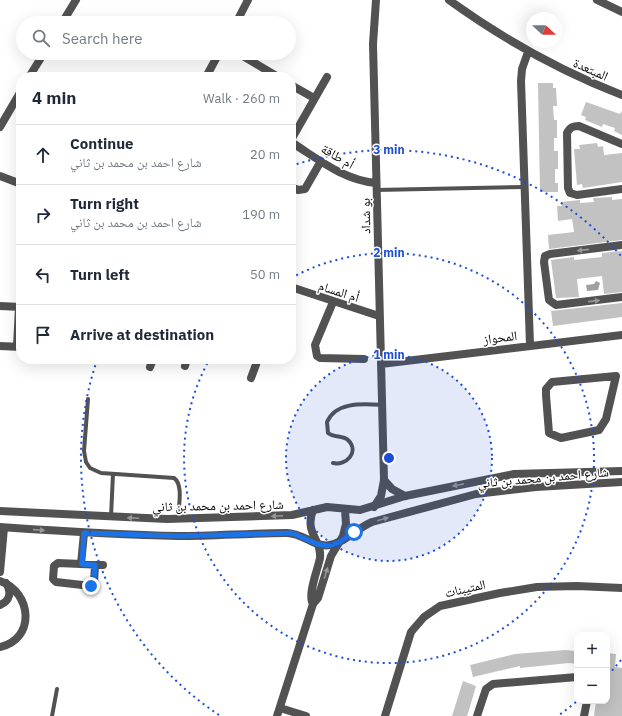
<!DOCTYPE html>
<html lang="en">
<head>
<meta charset="utf-8">
<style>
	body { margin:0; font-family:"IBM Plex Sans","Noto Naskh Arabic",sans-serif; background:#f6f6f7; color:#1f2937 }
	.controls { position:absolute; right:12px; bottom:12px; display:grid; overflow:hidden; border-radius:8px; box-shadow:0 4px 16px #0002 }
	.controls button { width:36px; height:36px; display:grid; place-items:center; padding:0; border:0; border-bottom:1px solid #e0e1e3; background:#fff; color:#1f2937; font:20px sans-serif }
	.compass { position:absolute; left:526px; top:12px; width:36px; height:36px; border-radius:50%; background:#fff; box-shadow:0 4px 16px #0002; rotate:111deg }
	.stop { position:absolute; width:12px; height:12px; margin:-9px; border:3px solid #1a73e8; border-radius:50%; background:#fff }
	.stop.end { background:#1a73e8; border-color:#fff; box-shadow:0 1px 4px #0008 }
	.list { margin:0; padding:0; list-style:none }
	h2 { display:flex; justify-content:space-between; align-items:center; height:52px; margin:0; padding:0 16px; font-size:17px }
	h2 small { font-size:13px; font-weight:400; color:#747a83 }
	.list li { display:grid; grid-template-columns:26px 1fr auto; gap:12px; align-items:center; box-sizing:border-box; height:60px; padding:0 16px; border-top:1px solid #e0e1e3 }
	.list b { display:block; font-size:15px; white-space:nowrap }
	.list p { margin:0; font-size:13px; white-space:nowrap; color:#747a83 }
	.list em { font-size:13px; font-style:normal; color:#747a83 }
	.icon { flex:none; width:22px; height:22px; fill:none; stroke:currentColor; stroke-width:2; stroke-linecap:round; stroke-linejoin:round }
	.map { position:relative; flex:none; width:622px; height:716px; overflow:hidden }
	.search { position:absolute; background:#fff; box-shadow:0 4px 16px #0002; left:16px; top:16px; width:280px; height:44px; display:flex; align-items:center; gap:10px; box-sizing:border-box; padding:0 14px; border-radius:22px; color:#747a83; font-size:15px }
	.panel { position:absolute; background:#fff; box-shadow:0 4px 16px #0002; left:16px; top:72px; width:280px; height:292px; border-radius:16px }
	.map>svg:first-child { display:block }
	.water { fill:#a0a0a0 }
	.building { fill:#c2c2c2 }
	.lines { fill:none; stroke-linecap:round; stroke-linejoin:round }
	.service { stroke:#525252; stroke-width:4 }
	.minor { stroke:#525252; stroke-width:8 }
	.tertiary { stroke:#525252; stroke-width:8 }
	.oneway { fill:#979797 }
	.route { stroke:#1a73e8; stroke-width:5 }
	.ring { fill:none; stroke:#1d4ed8; stroke-width:2; stroke-dasharray:2 4 }
	.labels { text-anchor:middle; stroke-width:3; stroke-linejoin:round; paint-order:stroke }
	.street-label { font-size:13px; fill:#000; stroke:#fff }
	.centre { fill:#1d4ed8; stroke:#fff; stroke-width:2 }
	.ring-label { font-size:12px; text-anchor:middle; font-weight:bold; fill:#1d4ed8; stroke:#fff; stroke-width:3; stroke-linejoin:round; paint-order:stroke }
</style>
</head>
<body>
<div class="map">
<svg width="622" height="716" viewBox="0 0 622 716">
	<rect width="100%" height="100%" fill="#fff"/>
	<path class="water" d="M 596,281 L 600,283 L 598,290 L 587,291 L 586,285 L 594,284 Z"/>
	<path class="building" d="M 538,83 L 553,83 L 553,88 L 556,88 L 557,106 L 553,106 L 554,120 L 557,120 L 557,138 L 554,138 L 554,151 L 558,151 L 558,169 L 555,169 L 555,183 L 558,183 L 558,192 L 540,192 Z
		M 586,102 L 620,114 L 622,111 L 622,135 L 614,131 L 615,128 L 603,124 L 602,127 L 585,120 L 586,117 L 581,115 Z
		M 597,143 L 598,147 L 603,146 L 604,155 L 622,153 L 622,182 L 583,188 L 582,184 L 577,185 L 574,149 L 580,149 L 579,145 Z
		M 612,197 L 612,200 L 622,199 L 622,240 L 549,249 L 548,235 L 574,232 L 572,219 L 558,221 L 557,206 L 562,206 L 561,202 L 580,200 L 580,203 L 594,202 L 593,198 Z
		M 622,251 L 622,292 L 604,294 L 602,276 L 577,279 L 579,297 L 556,298 L 551,260 L 574,257 L 574,260 L 602,257 L 602,253 Z
		M 622,303 L 622,317 L 553,326 L 551,311 Z
		M 565,650 L 577,651 L 577,664 L 569,663 L 520,668 L 520,666 L 473,677 L 470,665 L 515,654 Z
		M 607,653 L 616,654 L 615,667 L 622,668 L 622,716 L 594,716 L 596,701 L 607,701 Z
		M 463,681 L 476,686 L 469,710 L 467,716 L 452,716 Z"/>
	<g class="lines">
		<path class="service" d="M 376,190 L 525,187
			M 88,399 L 84,451 L 86,462 L 90,468 L 101,473 L 174,478 C 184,485 178,508 178,519
			M 333,463 C 346,466 360,452 348,440 C 343,435 334,438 328,433 L 327,422 C 336,401 364,404 383,405
			M 111,517 L 113,474
			M 52,716 L 57,689"/>
		<path class="minor" d="M 449,0 C 503,39 560,71 622,95
			M 597,0 L 622,12
			M 62,23 L 76,0
			M 236,23 L 248,0
			M 528,52 L 522,69 L 521,81 L 530,345
			M 238,53 L 278,77
			M 29,77 L 44,53
			M 206,77 L 219,53
			M 291,85 L 314,98
			M 0,127 L 21,91
			M 291,140 L 327,77
			M 291,142 C 318,159 343,180 376,183
			M 622,144 L 579,126 C 573,126 570,127 567,133 L 568,188 L 570,193 L 577,195 L 622,189
			M 0,176 L 21,184
			M 291,187 L 298,190 L 305,189 L 321,161
			M 622,245 L 550,254 L 545,256 L 544,262 L 549,300 L 556,305 L 622,297
			M 291,287 L 379,316
			M 333,302 L 315,345 L 317,356 L 320,358 L 364,359
			M 0,306 L 21,307
			M 0,346 L 21,347
			M 17,347 L 19,307
			M 381,364 L 622,335
			M 185,366 L 187,359
			M 150,367 L 153,359
			M 616,376 L 606,419 L 599,430 L 561,438 L 549,433 L 546,395 L 546,389 L 552,382 Z
			M 251,378 L 258,359
			M 384,480 L 392,489 L 405,496
			M 374,507 L 381,496 L 384,480 L 373,44 L 376,0
			M 81,564 L 84,533
			M 95,565 L 94,583 L 91,586 L 56,582 L 53,579 L 54,566 L 58,563 L 103,565
			M 0,572 L 4,528
			M 0,581 C 32,592 36,639 0,647
			M 0,605 C 10,601 12,592 6,583
			M 280,708 L 306,716
			M 385,716 L 411,632 L 424,617 L 440,606 L 500,593 L 537,587 L 577,586 L 622,588
			M 477,716 L 486,689 L 493,684 L 577,677
			M 584,716 L 587,701"/>
		<path class="tertiary" d="M 0,511 L 167,519 L 292,515 L 327,507 L 360,510 L 405,496 L 514,474 L 622,471
			M 0,527 C 59,531 119,535 178,536 C 215,536 251,533 287,533 C 303,533 315,548 330,545 C 346,542 357,528 372,522 L 476,494 L 536,487 L 622,482
			M 313,604 C 307,595 318,569 320,558 C 322,539 304,534 313,510
			M 277,716 L 313,604 L 318,598 L 331,556 L 343,536 L 346,524 L 345,510"/>
	</g>
	<defs><path id="oneway-solid" d="M-6-.8H1V-3.2L6.5 0L1 3.2V.8H-6Z"/></defs>
	<g class="oneway">
		<use href="#oneway-solid" transform="translate(583 250) rotate(174)"/>
		<use href="#oneway-solid" transform="translate(594 301) rotate(-6)"/>
		<use href="#oneway-solid" transform="translate(458 485) rotate(169)"/>
		<use href="#oneway-solid" transform="translate(277 516) rotate(177)"/>
		<use href="#oneway-solid" transform="translate(133 518) rotate(-177)"/>
		<use href="#oneway-solid" transform="translate(383 519) rotate(-16)"/>
		<use href="#oneway-solid" transform="translate(39 530) rotate(4)"/>
		<use href="#oneway-solid" transform="translate(326 573) rotate(-73)"/>
	</g>
	<g class="lines">
		<path class="route" d="M 91,586 L 94,583 L 95,565 L 82,564 L 84,533 L 180,536 L 292,533 L 317,544 L 328,546 L 340,542 L 354,532"/>
	</g>
	<circle cx="389" cy="458" r="103" fill="#1d4ed8" fill-opacity=".12"/>
	<g class="ring">
		<circle cx="389" cy="458" r="103"/>
		<path d="M291 278A205 205 0 1 1 209 360"/>
		<path d="M621 660A308 308 0 0 1 609 674M576 702A308 308 0 0 1 559 715M219 715A308 308 0 0 1 97 360M291 166A308 308 0 0 1 621 256"/>
	</g>
	<g class="labels">
		<g class="street-label">
			<text transform="translate(591 69) rotate(24)" y="5">المبتعدة</text>
			<text transform="translate(338 156) rotate(30)" y="5">أم طاقة</text>
			<text transform="translate(365 216) rotate(-91)" y="5">بو شداد</text>
			<text transform="translate(339 291) rotate(18)" y="5">أم المسام</text>
			<text transform="translate(500 337) rotate(-7)" y="5">المحواز</text>
			<text transform="translate(543 477) rotate(-5)" y="5">شارع احمد بن محمد بن ثاني</text>
			<text transform="translate(218 505) rotate(-1)" y="5">شارع احمد بن محمد بن ثاني</text>
			<text transform="translate(465 588) rotate(-13)" y="5">المتيبنات</text>
		</g>
	</g>
	<circle cx="389" cy="458" r="6" class="centre"/>
	<g class="ring-label">
		<text x="389" y="154">3 min</text>
		<text x="389" y="257">2 min</text>
		<text x="389" y="359">1 min</text>
	</g>
</svg>
<div class="controls">
<button>+</button>
<button>−</button>
</div>
<svg class="compass" viewBox="-18 -18 36 36"><path d="M0-13l5 13h-10z" fill="#e53935"/><path d="M0 13l5-13h-10z" fill="#747a83"/></svg>
<div class="stop" style="left:354px;top:532px"></div>
<div class="stop end" style="left:91px;top:586px"></div>
<div class="search"><svg class="icon" aria-label="search" viewBox="0 0 24 24"><circle cx="10" cy="10" r="6"/><path d="M15 15l6 6"/></svg>Search here</div>
<section class="panel">
<h2>4 min<small>Walk · 260 m</small></h2>
<ul class="list">
<li><svg class="icon" aria-label="ahead" viewBox="0 0 24 24"><path d="M12 20V5M6 11l6-6 6 6"/></svg><div><b>Continue</b><p>شارع احمد بن محمد بن ثاني</p></div><em>20 m</em></li>
<li><svg class="icon" aria-label="right" viewBox="0 0 24 24"><path d="M7 20v-9h11M14 6l5 5-5 5"/></svg><div><b>Turn right</b><p>شارع احمد بن محمد بن ثاني</p></div><em>190 m</em></li>
<li><svg class="icon" aria-label="left" viewBox="0 0 24 24"><path d="M17 20v-9H6M10 6l-5 5 5 5"/></svg><div><b>Turn left</b></div><em>50 m</em></li>
<li><svg class="icon" aria-label="arrive" viewBox="0 0 24 24"><path d="M6 21V4h12l-3 4 3 4H6"/></svg><div><b>Arrive at destination</b></div></li>
</ul>
</section>
</div>
</body>
</html>
